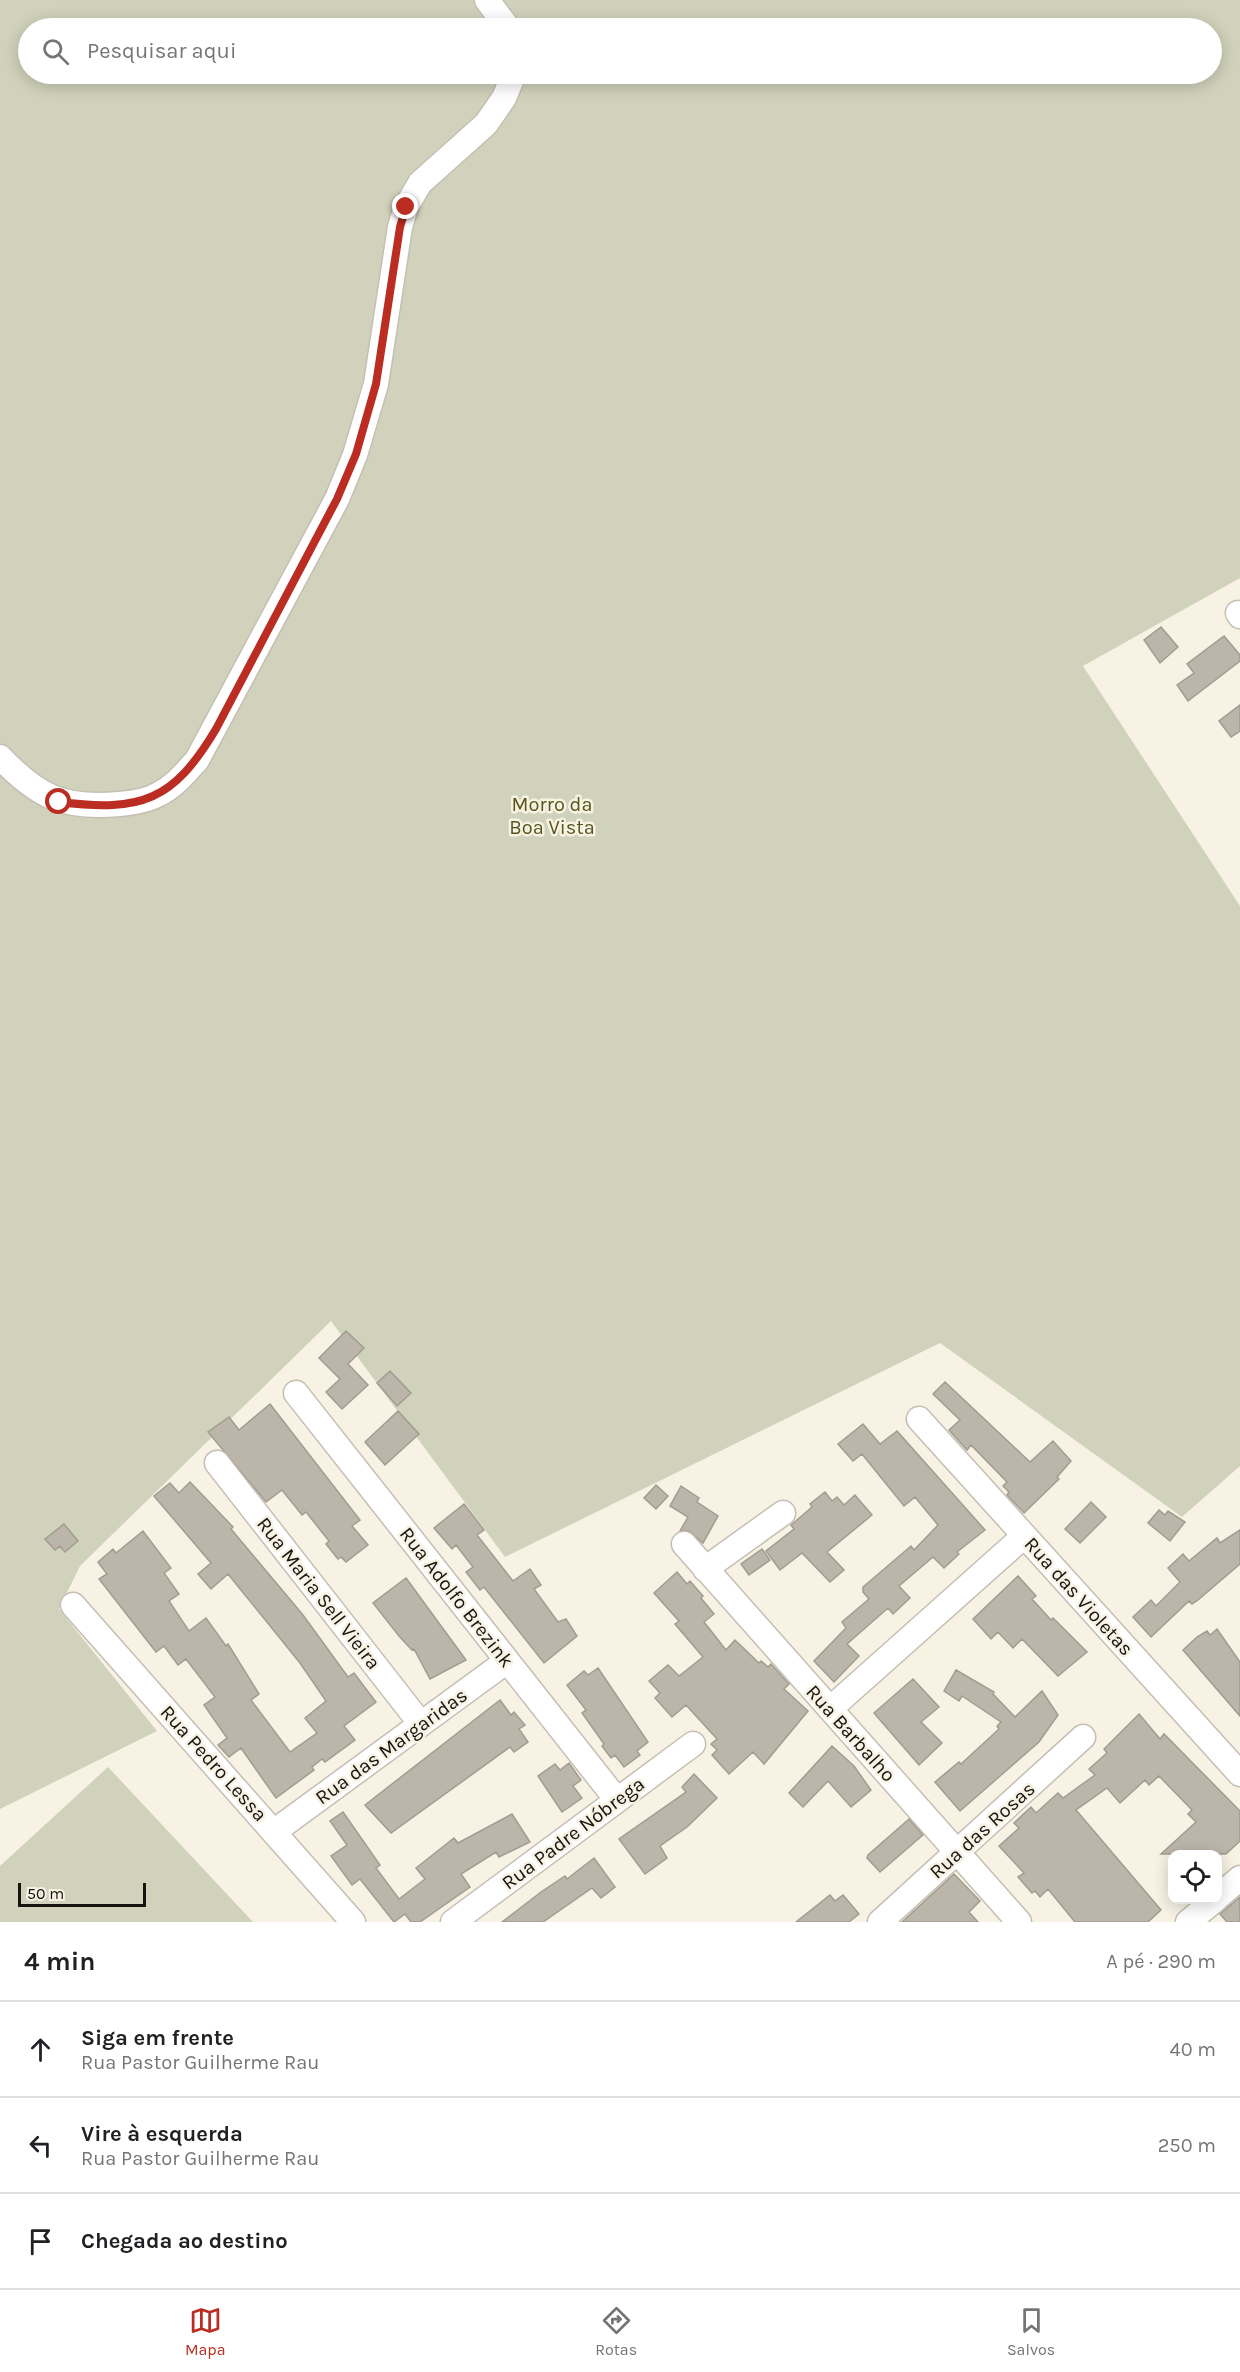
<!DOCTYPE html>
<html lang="pt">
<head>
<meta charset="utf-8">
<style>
	body { margin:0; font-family:Karla,sans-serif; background:#f2f2f2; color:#202124 }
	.controls { position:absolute; right:18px; bottom:18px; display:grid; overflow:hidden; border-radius:12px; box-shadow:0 3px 15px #0003 }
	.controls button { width:54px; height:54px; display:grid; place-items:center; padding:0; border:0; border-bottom:2px solid #e0e0e0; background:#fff; color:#202124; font:30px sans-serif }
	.scale { position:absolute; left:18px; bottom:15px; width:128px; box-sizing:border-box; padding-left:6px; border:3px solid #171410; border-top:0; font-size:16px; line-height:21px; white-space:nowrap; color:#171410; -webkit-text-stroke:4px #f8f2e5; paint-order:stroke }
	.stop { position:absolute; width:18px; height:18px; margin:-14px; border:4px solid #bb2d22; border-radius:50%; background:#fff }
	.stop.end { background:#bb2d22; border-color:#fff; box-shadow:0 2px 6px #0008 }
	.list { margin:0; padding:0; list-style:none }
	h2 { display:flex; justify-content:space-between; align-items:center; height:78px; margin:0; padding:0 24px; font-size:26px }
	h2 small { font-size:20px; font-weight:400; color:#757577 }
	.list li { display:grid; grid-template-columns:39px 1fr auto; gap:18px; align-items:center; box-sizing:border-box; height:96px; padding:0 24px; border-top:2px solid #e0e0e0 }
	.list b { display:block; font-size:22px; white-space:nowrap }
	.list p { margin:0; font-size:20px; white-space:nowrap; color:#757577 }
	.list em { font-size:20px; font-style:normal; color:#757577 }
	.icon { flex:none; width:33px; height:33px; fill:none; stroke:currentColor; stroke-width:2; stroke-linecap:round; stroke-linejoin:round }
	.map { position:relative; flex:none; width:1240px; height:1922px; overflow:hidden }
	.search { position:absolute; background:#fff; box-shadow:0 3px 15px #0003; left:18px; right:18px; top:18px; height:66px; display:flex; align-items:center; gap:15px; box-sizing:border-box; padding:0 21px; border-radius:33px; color:#757577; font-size:22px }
	.sheet { height:366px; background:#fff }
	nav { display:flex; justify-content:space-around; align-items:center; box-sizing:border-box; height:84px; border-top:2px solid #e0e0e0; background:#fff; font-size:16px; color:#757577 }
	nav a { display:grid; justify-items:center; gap:3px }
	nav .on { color:#bb2d22 }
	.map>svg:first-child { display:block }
	.green { fill:#d0d2bb; fill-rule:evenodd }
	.building { fill:#bcb6aa; stroke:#a19c90; stroke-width:1.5 }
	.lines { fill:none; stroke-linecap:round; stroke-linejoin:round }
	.minor-casing { stroke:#c5bfb3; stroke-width:27 }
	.minor { stroke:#fff; stroke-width:24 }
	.route { stroke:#bb2d22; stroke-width:8 }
	.labels { text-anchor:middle; stroke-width:5; stroke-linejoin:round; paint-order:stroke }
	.park-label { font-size:20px; fill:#555719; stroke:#f8f2e5 }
	.street-label { font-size:20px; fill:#171410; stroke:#f8f2e5 }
</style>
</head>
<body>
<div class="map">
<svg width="1240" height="1922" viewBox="0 0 1240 1922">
	<rect width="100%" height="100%" fill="#f8f2e5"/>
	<path class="green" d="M 0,0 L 1240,0 L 1240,578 L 1083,666 L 1240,906 L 1240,1466 L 1182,1517 L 940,1343 L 505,1557 L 331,1321 L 80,1566 L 59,1609 L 157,1731 L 0,1809 ZM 28,28 L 1212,28 L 1212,74 L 28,74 Z
		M 108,1767 L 253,1922 L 0,1922 L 0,1866 Z"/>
	<path class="building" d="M 1161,627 L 1178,647 L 1160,663 L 1144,640 Z
		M 1224,636 L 1240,655 L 1240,661 L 1188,701 L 1177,685 L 1194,673 L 1187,664 Z
		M 1240,705 L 1240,731 L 1231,737 L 1219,721 Z
		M 346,1331 L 364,1348 L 348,1364 L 368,1385 L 342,1409 L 326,1392 L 340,1379 L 319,1358 Z
		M 390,1371 L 411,1393 L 397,1406 L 377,1383 Z
		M 945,1382 L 1030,1462 L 1053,1441 L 1071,1461 L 1057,1477 L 1059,1479 L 1024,1513 L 1007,1495 L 1009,1492 L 1003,1486 L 1007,1482 L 971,1445 L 967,1450 L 949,1430 L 960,1420 L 933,1394 Z
		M 270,1404 L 360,1520 L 352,1526 L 368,1545 L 346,1562 L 341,1557 L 338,1559 L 326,1544 L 329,1541 L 306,1512 L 302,1515 L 282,1490 L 266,1502 L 208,1432 L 229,1417 L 239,1430 Z
		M 398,1411 L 419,1434 L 385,1465 L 365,1442 Z
		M 863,1424 L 880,1444 L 897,1431 L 985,1530 L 957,1552 L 959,1554 L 944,1568 L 933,1557 L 899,1586 L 910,1598 L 893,1614 L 888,1608 L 847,1644 L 859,1656 L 834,1682 L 814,1661 L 846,1628 L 842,1622 L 869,1599 L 863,1592 L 863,1587 L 911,1546 L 914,1550 L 938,1525 L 915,1497 L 904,1506 L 862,1454 L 853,1461 L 838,1444 Z
		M 190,1482 L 233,1527 L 231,1529 L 303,1615 L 348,1677 L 354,1673 L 376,1702 L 344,1726 L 355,1740 L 325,1762 L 322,1759 L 312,1767 L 314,1770 L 276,1798 L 241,1748 L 229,1757 L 218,1745 L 227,1738 L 204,1705 L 215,1697 L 186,1659 L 178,1665 L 164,1646 L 156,1652 L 99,1579 L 107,1574 L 98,1562 L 113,1549 L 116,1553 L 143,1531 L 171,1568 L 164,1573 L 179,1594 L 169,1601 L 189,1631 L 206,1618 L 226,1646 L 228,1644 L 259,1694 L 251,1700 L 290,1752 L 317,1733 L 305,1718 L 326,1701 L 300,1663 L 228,1574 L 211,1589 L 198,1574 L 211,1563 L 154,1496 L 170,1483 L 179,1493 Z
		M 656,1485 L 668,1496 L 656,1509 L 644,1498 Z
		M 681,1486 L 699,1498 L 697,1502 L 718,1516 L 703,1543 L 689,1531 L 680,1531 L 688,1517 L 670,1506 Z
		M 825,1492 L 832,1501 L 837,1497 L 844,1505 L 855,1495 L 872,1515 L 827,1552 L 844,1570 L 830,1582 L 802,1553 L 780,1570 L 766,1551 L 794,1529 L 791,1525 L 812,1507 L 810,1504 Z
		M 1091,1502 L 1106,1517 L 1080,1543 L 1065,1529 Z
		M 464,1504 L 484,1530 L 477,1535 L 513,1581 L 530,1569 L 541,1585 L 534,1589 L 558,1622 L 566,1619 L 577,1636 L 544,1663 L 484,1587 L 480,1590 L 466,1572 L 473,1567 L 456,1545 L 452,1549 L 434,1528 Z
		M 1159,1510 L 1165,1515 L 1168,1511 L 1185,1522 L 1170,1541 L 1148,1523 Z
		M 64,1524 L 78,1541 L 65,1552 L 60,1546 L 55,1550 L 45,1539 Z
		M 1240,1530 L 1240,1564 L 1198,1600 L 1192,1604 L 1189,1601 L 1151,1637 L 1133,1617 L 1151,1600 L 1156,1606 L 1180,1582 L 1168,1568 L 1183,1554 L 1189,1561 L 1217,1538 L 1220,1543 Z
		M 762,1549 L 770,1560 L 749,1575 L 741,1564 Z
		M 677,1572 L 687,1584 L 690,1581 L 703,1596 L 701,1598 L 714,1614 L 704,1622 L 726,1650 L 735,1640 L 759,1663 L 761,1661 L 768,1667 L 771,1664 L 789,1684 L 784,1689 L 808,1711 L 764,1764 L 753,1752 L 729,1774 L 712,1755 L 717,1750 L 711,1744 L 717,1739 L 686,1705 L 672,1717 L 655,1698 L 660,1693 L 649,1681 L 668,1665 L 679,1676 L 703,1657 L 675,1624 L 679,1621 L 654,1593 Z
		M 1018,1576 L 1036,1596 L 1032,1599 L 1051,1620 L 1053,1618 L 1087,1652 L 1058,1676 L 1022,1639 L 1013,1648 L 998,1632 L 991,1639 L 973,1619 Z
		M 406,1578 L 466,1660 L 430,1679 L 414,1649 L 412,1650 L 399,1636 L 373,1603 Z
		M 1217,1629 L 1240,1662 L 1240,1716 L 1183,1650 L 1197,1637 L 1207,1631 L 1210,1635 Z
		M 598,1668 L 648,1742 L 637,1751 L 640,1755 L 624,1767 L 615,1755 L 611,1758 L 602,1746 L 604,1744 L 582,1713 L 586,1710 L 567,1685 L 584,1671 L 588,1675 Z
		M 956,1670 L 994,1692 L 993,1694 L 1015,1717 L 1042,1691 L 1058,1715 L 1039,1742 L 960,1811 L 935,1782 L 959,1762 L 961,1764 L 999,1729 L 997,1726 L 1001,1722 L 962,1696 L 959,1701 L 944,1691 Z
		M 913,1679 L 939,1707 L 921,1722 L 942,1743 L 919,1765 L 874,1713 Z
		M 500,1700 L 511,1715 L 514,1712 L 525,1725 L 519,1729 L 528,1742 L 514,1752 L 510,1747 L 391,1833 L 365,1805 Z
		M 1139,1714 L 1160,1739 L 1164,1734 L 1240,1811 L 1240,1841 L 1226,1854 L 1161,1854 L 1196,1822 L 1188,1814 L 1192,1810 L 1159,1776 L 1149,1785 L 1145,1780 L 1120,1803 L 1107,1788 L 1076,1810 L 1161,1910 L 1148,1922 L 1075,1922 L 1048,1889 L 1040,1897 L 1035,1891 L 1032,1893 L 1018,1877 L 1024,1873 L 999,1846 L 1019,1828 L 1014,1823 L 1031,1807 L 1036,1813 L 1058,1793 L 1063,1798 L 1095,1775 L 1089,1769 L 1107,1753 L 1104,1749 Z
		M 832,1746 L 854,1766 L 871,1790 L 851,1807 L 828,1781 L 803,1807 L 789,1793 Z
		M 569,1763 L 581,1780 L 573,1786 L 582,1798 L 562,1812 L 538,1776 L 555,1764 L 560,1770 Z
		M 694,1774 L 717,1798 L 687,1827 L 660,1846 L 667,1858 L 645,1874 L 619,1839 L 686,1792 L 682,1787 Z
		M 343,1812 L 380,1865 L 376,1868 L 399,1899 L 425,1879 L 416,1868 L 454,1838 L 458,1843 L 512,1814 L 530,1842 L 499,1857 L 496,1852 L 461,1874 L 470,1887 L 420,1922 L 411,1922 L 405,1914 L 394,1922 L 360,1879 L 352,1885 L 331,1856 L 347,1845 L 330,1821 Z
		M 909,1819 L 923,1835 L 880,1872 L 867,1858 L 868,1855 Z
		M 594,1858 L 615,1887 L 601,1898 L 592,1888 L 543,1922 L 502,1922 L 541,1892 L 565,1876 L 567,1879 Z
		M 954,1874 L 980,1901 L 969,1912 L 978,1922 L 902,1922 Z
		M 830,1895 L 835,1901 L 843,1895 L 859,1914 L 849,1922 L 796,1922 Z
		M 1240,1897 L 1240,1922 L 1227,1922 L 1220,1914 Z"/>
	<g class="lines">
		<g class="minor-casing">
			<path id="minor" d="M 487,0 L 508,28
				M 1238,613 L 1240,616
				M 0,757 C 38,797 63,809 119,804 C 132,803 147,801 159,794 C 175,786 185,773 197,760 L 337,499 L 355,455 L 376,384 L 400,227 L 406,207 L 420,183 L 486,124 L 504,98 L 514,74
				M 296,1393 L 617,1800
				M 919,1419 L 1240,1774
				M 217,1463 L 421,1724
				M 684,1544 L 1019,1922
				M 705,1569 L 783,1513
				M 73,1605 L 353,1922
				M 830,1709 L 1024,1536
				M 275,1831 L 507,1661
				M 1218,1897 L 1240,1878
				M 453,1922 L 693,1744
				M 880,1922 L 1083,1737
				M 1188,1922 L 1215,1900"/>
		</g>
		<use href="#minor" class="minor"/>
	</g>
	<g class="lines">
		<path class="route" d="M 59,802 C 142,812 173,801 216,729 L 337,499 L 356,454 L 376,384 L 400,227 L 406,207"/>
	</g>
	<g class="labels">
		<g class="park-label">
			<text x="552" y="811">Morro da<tspan x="552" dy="23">Boa Vista</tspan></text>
		</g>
		<g class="street-label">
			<text transform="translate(319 1593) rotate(52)" y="7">Rua Maria Sell Vieira</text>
			<text transform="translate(1079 1596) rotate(48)" y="7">Rua das Violetas</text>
			<text transform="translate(457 1597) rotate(52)" y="7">Rua Adolfo Brezink</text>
			<text transform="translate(851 1733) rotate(48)" y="7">Rua Barbalho</text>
			<text transform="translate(391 1746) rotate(-36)" y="7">Rua das Margaridas</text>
			<text transform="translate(214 1763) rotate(48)" y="7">Rua Pedro Lessa</text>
			<text transform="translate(982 1830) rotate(-42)" y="7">Rua das Rosas</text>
			<text transform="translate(573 1833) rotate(-37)" y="7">Rua Padre Nóbrega</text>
		</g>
	</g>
</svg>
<div class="controls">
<button><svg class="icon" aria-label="locate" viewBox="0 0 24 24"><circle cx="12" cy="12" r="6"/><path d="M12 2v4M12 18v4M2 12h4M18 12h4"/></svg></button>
</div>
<div class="scale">50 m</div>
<div class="stop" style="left:59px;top:802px"></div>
<div class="stop end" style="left:406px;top:207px"></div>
<div class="search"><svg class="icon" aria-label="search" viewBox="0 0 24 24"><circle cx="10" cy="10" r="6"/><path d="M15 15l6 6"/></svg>Pesquisar aqui</div>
</div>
<section class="sheet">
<h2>4 min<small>A pé · 290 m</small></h2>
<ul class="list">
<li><svg class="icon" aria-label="ahead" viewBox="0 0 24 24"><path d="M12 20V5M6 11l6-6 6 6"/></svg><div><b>Siga em frente</b><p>Rua Pastor Guilherme Rau</p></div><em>40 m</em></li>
<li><svg class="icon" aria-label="left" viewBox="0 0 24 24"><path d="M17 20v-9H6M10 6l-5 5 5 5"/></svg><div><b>Vire à esquerda</b><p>Rua Pastor Guilherme Rau</p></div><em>250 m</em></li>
<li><svg class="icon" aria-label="arrive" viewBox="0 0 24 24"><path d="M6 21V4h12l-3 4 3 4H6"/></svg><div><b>Chegada ao destino</b></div></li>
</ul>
</section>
<nav>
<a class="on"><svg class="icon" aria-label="map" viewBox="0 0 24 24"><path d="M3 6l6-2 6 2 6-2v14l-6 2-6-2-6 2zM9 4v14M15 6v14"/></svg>Mapa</a>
<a><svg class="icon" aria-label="directions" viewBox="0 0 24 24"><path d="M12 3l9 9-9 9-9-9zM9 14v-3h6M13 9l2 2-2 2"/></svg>Rotas</a>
<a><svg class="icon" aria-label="saved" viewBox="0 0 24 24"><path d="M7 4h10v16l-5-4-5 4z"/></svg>Salvos</a>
</nav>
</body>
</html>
